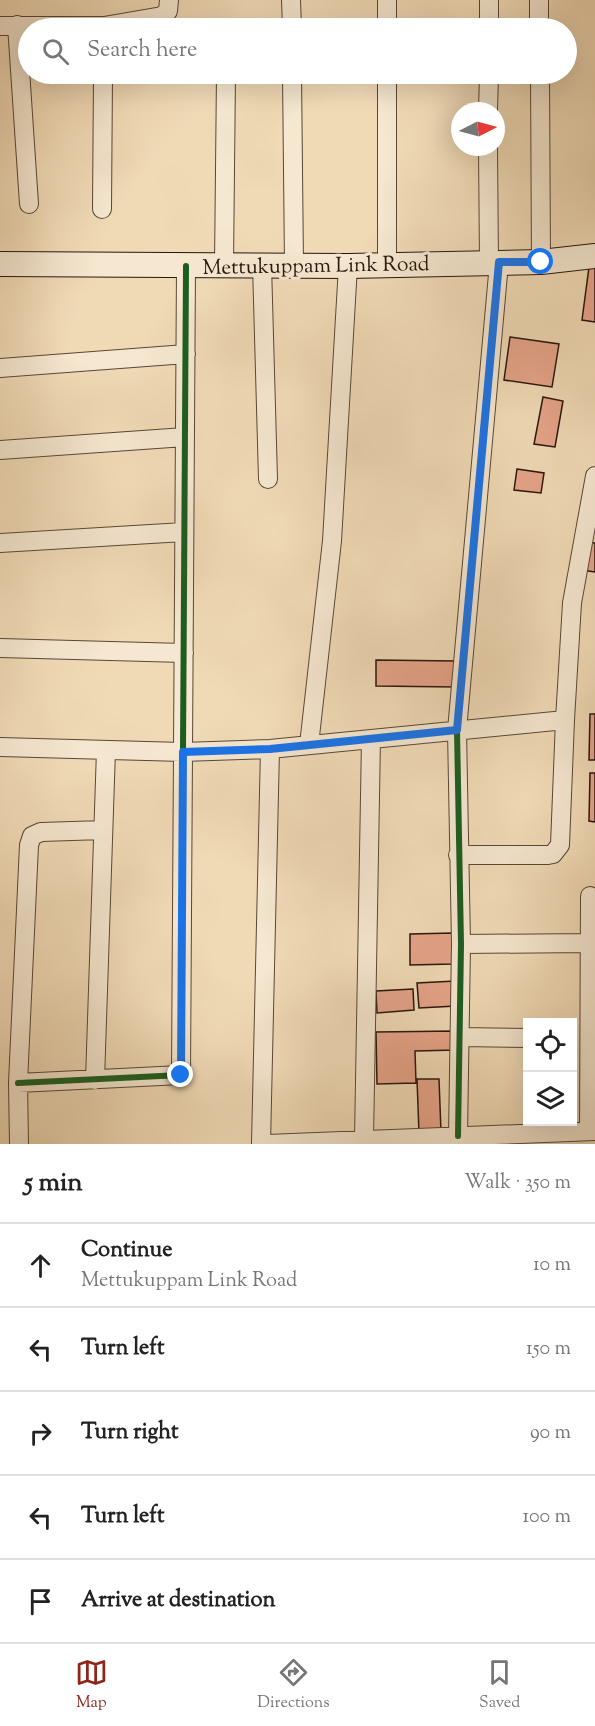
<!DOCTYPE html>
<html lang="en">
<head>
<meta charset="utf-8">
<style>
	body { margin:0; font-family:"Sorts Mill Goudy",serif; background:#f2f2f2; color:#222 }
	.controls { position:absolute; right:18px; bottom:18px; display:grid; overflow:hidden; border-radius:0px; box-shadow:0 6px 24px #0002 }
	.controls button { width:54px; height:54px; display:grid; place-items:center; padding:0; border:0; border-bottom:2px solid #e0e0e0; background:#fff; color:#222; font:30px sans-serif }
	.compass { position:absolute; left:451px; top:102px; width:54px; height:54px; border-radius:50%; background:#fff; box-shadow:0 6px 24px #0002; rotate:84deg }
	.stop { position:absolute; width:18px; height:18px; margin:-14px; border:4px solid #1a73e8; border-radius:50%; background:#fff }
	.stop.end { background:#1a73e8; border-color:#fff; box-shadow:0 2px 6px #0008 }
	.list { margin:0; padding:0; list-style:none }
	h2 { display:flex; justify-content:space-between; align-items:center; height:78px; margin:0; padding:0 24px; font-size:26px }
	h2 small { font-size:20px; font-weight:400; color:#767676 }
	.list li { display:grid; grid-template-columns:39px 1fr auto; gap:18px; align-items:center; box-sizing:border-box; height:84px; padding:0 24px; border-top:2px solid #e0e0e0 }
	.list b { display:block; font-size:22px; white-space:nowrap }
	.list p { margin:0; font-size:20px; white-space:nowrap; color:#767676 }
	.list em { font-size:20px; font-style:normal; color:#767676 }
	.icon { flex:none; width:33px; height:33px; fill:none; stroke:currentColor; stroke-width:2; stroke-linecap:round; stroke-linejoin:round }
	.map { position:relative; flex:none; width:595px; height:1144px; overflow:hidden }
	.search { position:absolute; background:#fff; box-shadow:0 6px 24px #0002; left:18px; right:18px; top:18px; height:66px; display:flex; align-items:center; gap:15px; box-sizing:border-box; padding:0 21px; border-radius:33px; color:#767676; font-size:22px }
	.sheet { height:498px; background:#fff }
	nav { display:flex; justify-content:space-around; align-items:center; box-sizing:border-box; height:84px; border-top:2px solid #e0e0e0; background:#fff; font-size:16px; color:#767676 }
	nav a { display:grid; justify-items:center; gap:3px }
	nav .on { color:#8f2418 }
	.map>svg:first-child { display:block }
	.building { fill:#e6a489; stroke:#27160a; stroke-width:1.5 }
	.lines { fill:none; stroke-linecap:round; stroke-linejoin:round }
	.street-casing { stroke:#594735; stroke-width:20 }
	.secondary-casing { stroke:#27160a; stroke-width:26 }
	.street { stroke:#f5e7d0; stroke-width:18 }
	.secondary { stroke:#f5e7d0; stroke-width:24 }
	.cycleway-casing { stroke:#f5e7d0; stroke-width:10 }
	.cycleway { stroke:#1b5e20; stroke-width:6 }
	.route { stroke:#1a73e8; stroke-width:8 }
	.labels { text-anchor:middle; stroke-width:6; stroke-linejoin:round; paint-order:stroke }
	.street-label { font-size:21px; fill:#27160a; stroke:#f5e7d0 }
</style>
</head>
<body>
<div class="map">
<svg width="595" height="1144" viewBox="0 0 595 1144">
	<rect width="100%" height="100%" fill="#f0dab6"/>
	<filter id="stains"><feTurbulence type="fractalNoise" baseFrequency=".00333" numOctaves="4"/><feColorMatrix values="0 0 0 0 .2 0 0 0 0 .09 0 0 0 0 .02 0 0 0 .5 -.17"/></filter>
	<radialGradient id="worn" r=".72"><stop offset=".6" stop-color="#630" stop-opacity="0"/><stop offset="1" stop-color="#630" stop-opacity=".3"/></radialGradient>
	<path class="building" d="M 589,267 L 595,268 L 595,322 L 582,320 Z
		M 510,337 L 559,344 L 552,387 L 504,380 Z
		M 543,397 L 563,401 L 555,447 L 534,444 Z
		M 517,469 L 544,473 L 541,493 L 514,490 Z
		M 586,542 L 595,543 L 595,572 L 582,570 Z
		M 376,660 L 456,661 L 456,687 L 376,686 Z
		M 590,714 L 595,714 L 595,760 L 589,760 Z
		M 590,773 L 595,773 L 595,822 L 589,821 Z
		M 453,933 L 453,964 L 410,965 L 410,934 Z
		M 455,981 L 456,1006 L 419,1008 L 417,983 Z
		M 413,989 L 414,1010 L 377,1013 L 376,991 Z
		M 456,1031 L 456,1050 L 415,1051 L 416,1083 L 377,1084 L 376,1032 Z
		M 417,1079 L 439,1079 L 441,1132 L 419,1133 Z"/>
	<g class="lines">
		<g class="street-casing">
			<path id="street" d="M 291,0 L 292,28
				M 539,0 L 539,28
				M 17,25 L 29,204
				M 0,26 L 104,26 L 162,16 L 168,11 L 169,0
				M 387,28 L 387,0
				M 489,28 L 489,0
				M 292,74 L 294,265
				M 540,74 L 541,262
				M 488,111 L 489,74
				M 488,147 L 489,263
				M 102,209 L 103,74
				M 387,264 L 387,74
				M 262,265 L 268,479
				M 224,266 L 226,74
				M 0,368 L 186,354
				M 0,450 L 185,437
				M 0,543 L 184,532
				M 0,648 L 184,653
				M 309,745 L 332,541 L 348,266
				M 0,747 L 183,752 L 270,749 L 565,720
				M 458,855 L 548,855 L 553,854 L 560,845 L 565,720 L 572,603 L 595,476
				M 461,944 L 590,943
				M 460,1037 L 528,1038
				M 95,1080 L 106,750
				M 18,1083 L 181,1075 L 186,266
				M 589,1131 L 590,896
				M 458,1136 L 461,944 L 457,730 L 499,263
				M 364,1139 L 371,739
				M 19,1144 L 18,1083 L 29,845 L 32,836 L 41,832 L 103,830
				M 261,1144 L 270,749
				M 267,1144 L 595,1131"/>
		</g>
		<g class="secondary-casing">
			<path id="secondary" d="M 0,264 L 348,266 L 541,262 L 595,256"/>
		</g>
		<use href="#street" class="street"/>
		<use href="#secondary" class="secondary"/>
		<g class="cycleway-casing">
			<path id="cycleway" d="M 18,1083 L 181,1075 L 186,266
				M 458,1136 L 461,944 L 457,730 L 499,263"/>
		</g>
		<use href="#cycleway" class="cycleway"/>
	</g>
	<g class="lines">
		<path class="route" d="M 181,1075 L 183,752 L 270,749 L 457,730 L 499,262 L 541,262"/>
	</g>
	<g class="labels">
		<g class="street-label">
			<text transform="translate(316 265) rotate(-1)" y="7">Mettukuppam Link Road</text>
		</g>
	</g>
	<rect width="100%" height="100%" filter="url(#stains)"/>
	<rect width="100%" height="100%" fill="url(#worn)"/>
</svg>
<div class="controls">
<button><svg class="icon" aria-label="locate" viewBox="0 0 24 24"><circle cx="12" cy="12" r="6"/><path d="M12 2v4M12 18v4M2 12h4M18 12h4"/></svg></button>
<button><svg class="icon" aria-label="layers" viewBox="0 0 24 24"><path d="M12 4l9 5-9 5-9-5zM3 14l9 5 9-5"/></svg></button>
</div>
<svg class="compass" viewBox="-18 -18 36 36"><path d="M0-13l5 13h-10z" fill="#e53935"/><path d="M0 13l5-13h-10z" fill="#767676"/></svg>
<div class="stop" style="left:541px;top:262px"></div>
<div class="stop end" style="left:181px;top:1075px"></div>
<div class="search"><svg class="icon" aria-label="search" viewBox="0 0 24 24"><circle cx="10" cy="10" r="6"/><path d="M15 15l6 6"/></svg>Search here</div>
</div>
<section class="sheet">
<h2>5 min<small>Walk · 350 m</small></h2>
<ul class="list">
<li><svg class="icon" aria-label="ahead" viewBox="0 0 24 24"><path d="M12 20V5M6 11l6-6 6 6"/></svg><div><b>Continue</b><p>Mettukuppam Link Road</p></div><em>10 m</em></li>
<li><svg class="icon" aria-label="left" viewBox="0 0 24 24"><path d="M17 20v-9H6M10 6l-5 5 5 5"/></svg><div><b>Turn left</b></div><em>150 m</em></li>
<li><svg class="icon" aria-label="right" viewBox="0 0 24 24"><path d="M7 20v-9h11M14 6l5 5-5 5"/></svg><div><b>Turn right</b></div><em>90 m</em></li>
<li><svg class="icon" aria-label="left" viewBox="0 0 24 24"><path d="M17 20v-9H6M10 6l-5 5 5 5"/></svg><div><b>Turn left</b></div><em>100 m</em></li>
<li><svg class="icon" aria-label="arrive" viewBox="0 0 24 24"><path d="M6 21V4h12l-3 4 3 4H6"/></svg><div><b>Arrive at destination</b></div></li>
</ul>
</section>
<nav>
<a class="on"><svg class="icon" aria-label="map" viewBox="0 0 24 24"><path d="M3 6l6-2 6 2 6-2v14l-6 2-6-2-6 2zM9 4v14M15 6v14"/></svg>Map</a>
<a><svg class="icon" aria-label="directions" viewBox="0 0 24 24"><path d="M12 3l9 9-9 9-9-9zM9 14v-3h6M13 9l2 2-2 2"/></svg>Directions</a>
<a><svg class="icon" aria-label="saved" viewBox="0 0 24 24"><path d="M7 4h10v16l-5-4-5 4z"/></svg>Saved</a>
</nav>
</body>
</html>
